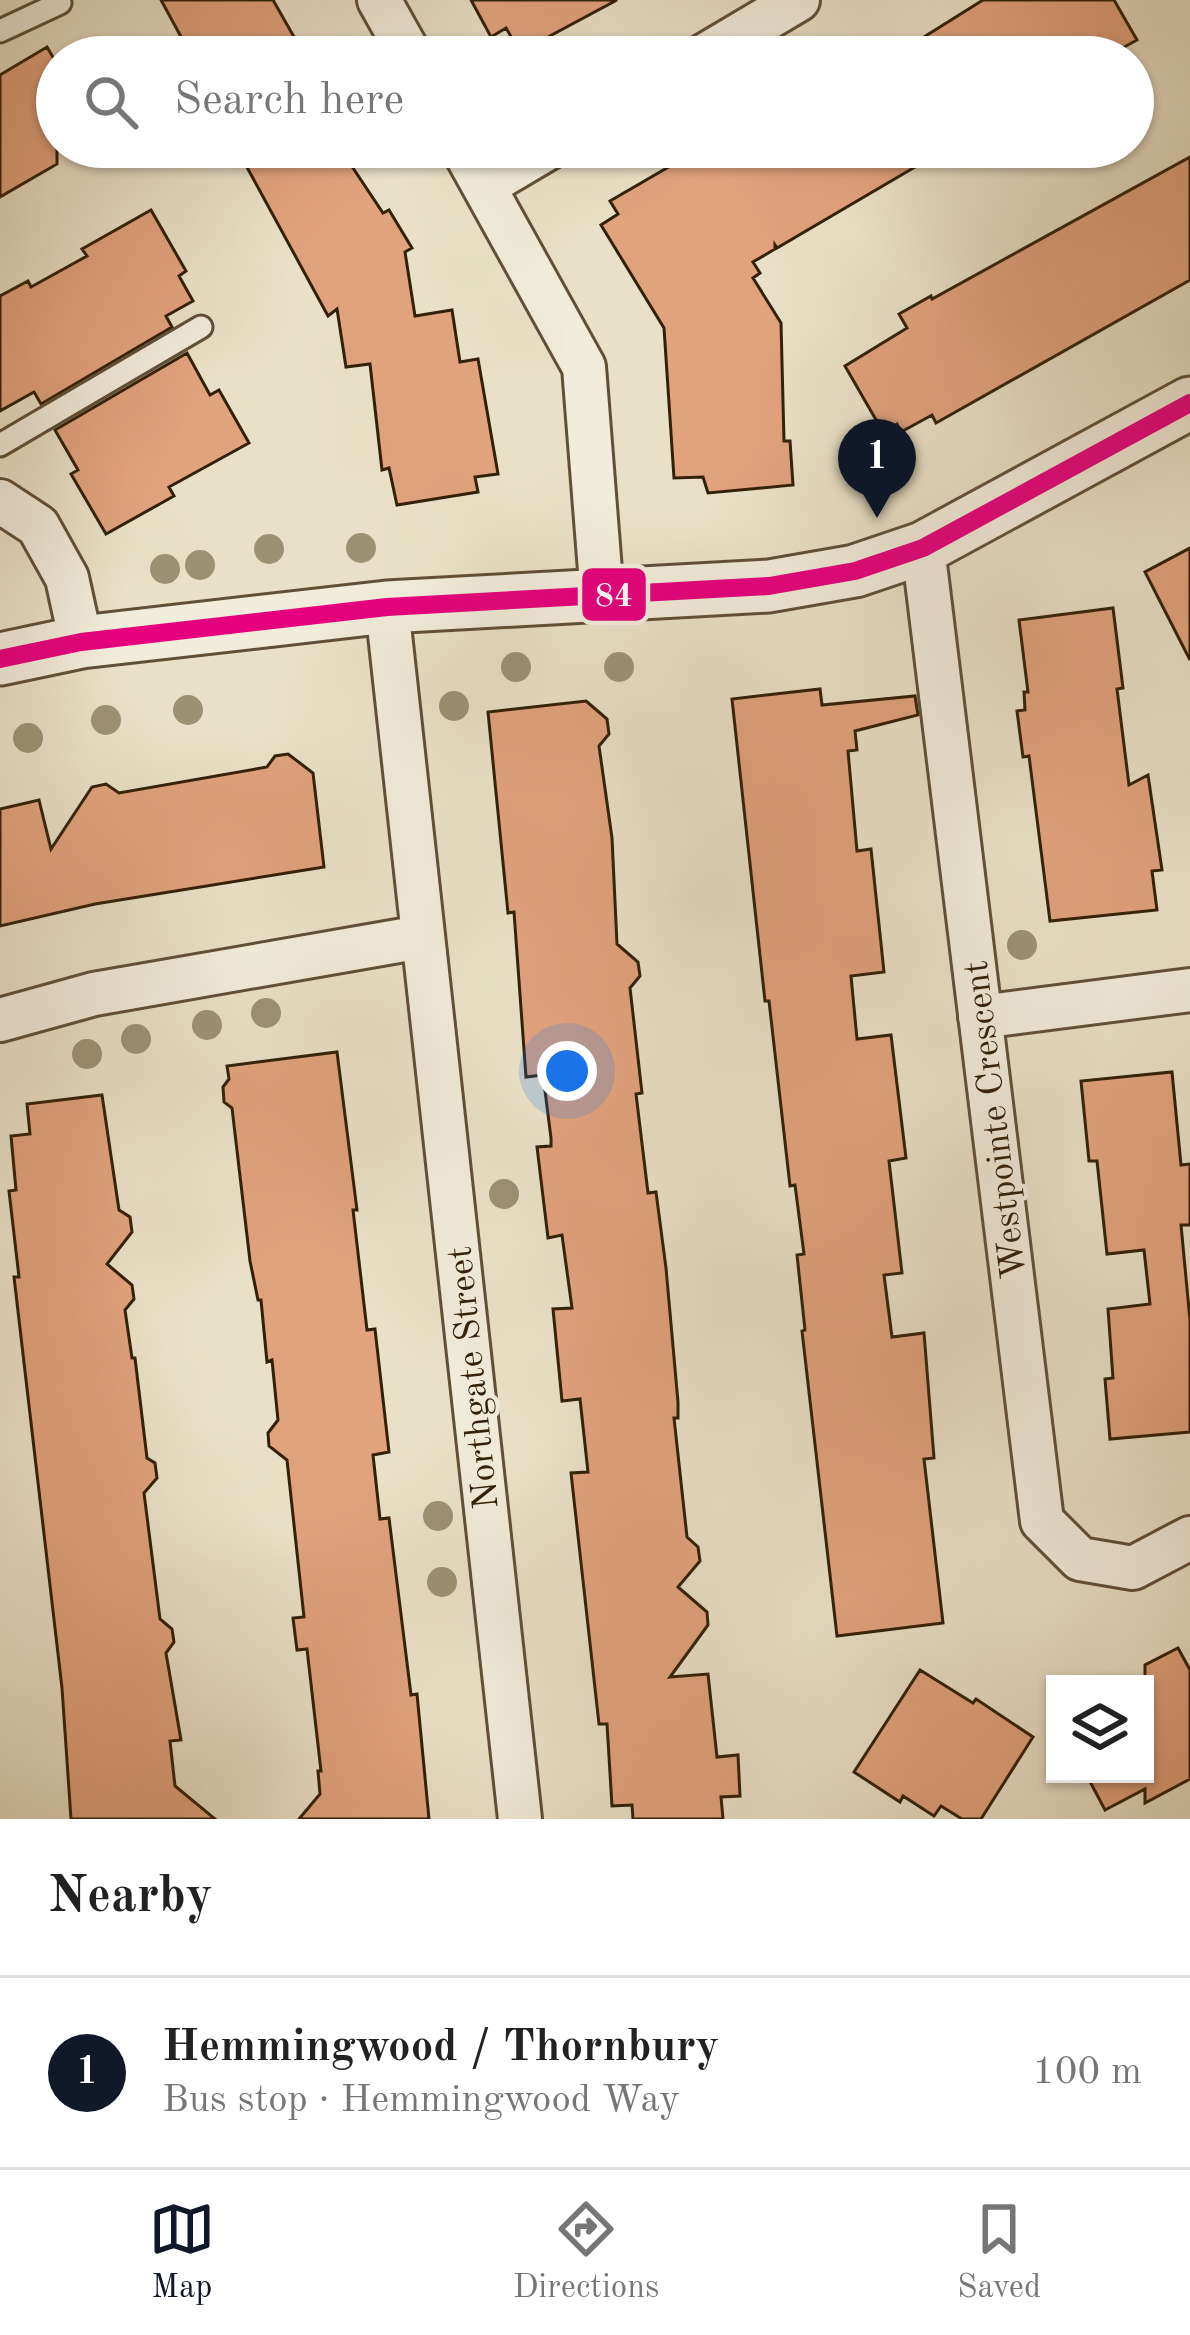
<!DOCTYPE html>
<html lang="en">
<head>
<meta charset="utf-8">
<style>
	body { margin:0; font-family:"Old Standard TT",serif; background:#f6f6f6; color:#222 }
	.controls { position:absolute; right:36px; bottom:36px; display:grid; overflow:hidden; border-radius:0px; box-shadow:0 3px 9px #0004 }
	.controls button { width:108px; height:108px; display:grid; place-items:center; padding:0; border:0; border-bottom:3px solid #e0e0e0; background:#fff; color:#222; font:60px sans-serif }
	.you { position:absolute; left:567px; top:1071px; width:42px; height:42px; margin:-30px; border:9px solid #fff; border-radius:50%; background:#1a73e8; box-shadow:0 0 0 18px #1a73e833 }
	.badge { display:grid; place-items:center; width:78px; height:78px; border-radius:50%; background:#111827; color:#fff; font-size:39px; font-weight:700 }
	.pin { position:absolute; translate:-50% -99px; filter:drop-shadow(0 3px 6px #0008) }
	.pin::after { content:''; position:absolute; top:63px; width:42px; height:36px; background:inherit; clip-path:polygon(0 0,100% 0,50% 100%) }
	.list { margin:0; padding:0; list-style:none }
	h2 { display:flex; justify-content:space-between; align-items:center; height:156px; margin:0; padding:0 48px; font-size:51px }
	h2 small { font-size:39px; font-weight:400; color:#767676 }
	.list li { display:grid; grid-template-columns:78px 1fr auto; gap:36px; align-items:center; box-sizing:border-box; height:192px; padding:0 48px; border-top:3px solid #e0e0e0 }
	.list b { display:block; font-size:45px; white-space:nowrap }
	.list p { margin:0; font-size:39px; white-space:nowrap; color:#767676 }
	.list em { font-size:39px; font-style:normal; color:#767676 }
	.icon { flex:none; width:66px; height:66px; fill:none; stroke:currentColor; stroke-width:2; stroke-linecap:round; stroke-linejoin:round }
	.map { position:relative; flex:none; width:1190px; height:1819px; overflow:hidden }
	.search { position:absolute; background:#fff; box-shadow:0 3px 9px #0004; left:36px; right:36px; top:36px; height:132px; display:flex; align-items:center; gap:30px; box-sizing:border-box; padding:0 42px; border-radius:66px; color:#767676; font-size:45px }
	.sheet { height:348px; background:#fff }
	nav { display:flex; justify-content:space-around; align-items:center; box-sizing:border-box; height:168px; border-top:3px solid #e0e0e0; background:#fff; font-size:33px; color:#767676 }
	nav a { display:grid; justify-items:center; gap:6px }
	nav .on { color:#111827 }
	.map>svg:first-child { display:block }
	.building { fill:#e1a27e; stroke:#322007; stroke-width:3 }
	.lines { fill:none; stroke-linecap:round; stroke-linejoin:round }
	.service-casing { stroke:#605037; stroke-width:27 }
	.minor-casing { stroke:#605037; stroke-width:48 }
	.tertiary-casing { stroke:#605037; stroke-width:57 }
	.service { stroke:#f1ecdb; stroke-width:21 }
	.minor { stroke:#f1ecdb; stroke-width:42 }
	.tertiary { stroke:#f1ecdb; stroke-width:51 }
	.bus-1-casing { stroke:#f1ecdb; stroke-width:27 }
	.bus-1 { stroke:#e5007d; stroke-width:18 }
	.tree { fill:#9b9274 }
	.labels { text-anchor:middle; stroke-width:9; stroke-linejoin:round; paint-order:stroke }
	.street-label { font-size:36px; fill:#322007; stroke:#f1ecdb }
	.line-badge { stroke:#f1ecdb; stroke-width:4.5 }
	.badge-label { font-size:33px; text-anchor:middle; font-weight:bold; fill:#fff }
</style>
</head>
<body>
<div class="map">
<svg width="1190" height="1819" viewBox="0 0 1190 1819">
	<rect width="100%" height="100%" fill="#e9e1c7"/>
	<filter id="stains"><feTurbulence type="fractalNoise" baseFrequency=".00167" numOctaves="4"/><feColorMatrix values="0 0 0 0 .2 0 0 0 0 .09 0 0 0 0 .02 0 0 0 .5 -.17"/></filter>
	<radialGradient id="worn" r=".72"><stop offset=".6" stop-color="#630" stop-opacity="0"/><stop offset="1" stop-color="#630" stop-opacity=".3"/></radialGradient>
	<path class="building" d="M 161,0 L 273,0 L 298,44 L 274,57 L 192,57 Z
		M 471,0 L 617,0 L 520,52 L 506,28 L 491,37 Z
		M 983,0 L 1114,0 L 1137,40 L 1106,57 L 892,57 Z
		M 47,47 L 57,64 L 57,164 L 0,197 L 0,75 Z
		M 236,147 L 339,147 L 383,213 L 389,210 L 412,248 L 405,252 L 415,316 L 452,310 L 460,362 L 478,359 L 498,474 L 475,477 L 478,492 L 397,505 L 389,468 L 382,470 L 370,364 L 346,367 L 337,309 L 328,316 Z
		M 703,147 L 949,147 L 777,248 L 775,245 L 775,249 L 753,262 L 760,273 L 753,278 L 781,323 L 784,441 L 790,441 L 793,485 L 708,493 L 703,477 L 674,478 L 664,328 L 601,225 L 618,214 L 610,201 Z
		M 1190,157 L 1190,280 L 936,423 L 932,415 L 901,432 L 897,424 L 883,432 L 845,366 L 907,328 L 899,314 L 931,296 L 932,299 Z
		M 151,210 L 186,271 L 179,276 L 193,301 L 166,316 L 172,327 L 41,404 L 34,392 L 0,411 L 0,296 L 28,281 L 31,287 L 87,256 L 82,249 Z
		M 187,353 L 210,395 L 219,390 L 249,443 L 169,487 L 174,496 L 106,534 L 71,474 L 78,470 L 55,430 Z
		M 1190,548 L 1190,660 L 1145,572 Z
		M 1113,608 L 1123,688 L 1117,689 L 1129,785 L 1148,775 L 1162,870 L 1152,871 L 1157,910 L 1050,921 L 1029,756 L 1023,757 L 1017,711 L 1025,710 L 1024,692 L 1028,692 L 1019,620 Z
		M 820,689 L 822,705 L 915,696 L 918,715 L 855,731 L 857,750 L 848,751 L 857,851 L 871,849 L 884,972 L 851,976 L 857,1039 L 891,1035 L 906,1158 L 889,1161 L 902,1273 L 884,1275 L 892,1337 L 924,1333 L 934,1458 L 924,1459 L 943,1623 L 837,1636 L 802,1331 L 805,1330 L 797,1255 L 804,1254 L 795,1185 L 790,1186 L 769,1001 L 765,1001 L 732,699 Z
		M 586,701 L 607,719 L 609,734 L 599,746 L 612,838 L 617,944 L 638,962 L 640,976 L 630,988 L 642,1093 L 636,1094 L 648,1193 L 656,1192 L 666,1268 L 678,1402 L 678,1418 L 674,1418 L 687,1537 L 698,1547 L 700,1561 L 678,1587 L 707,1612 L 708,1625 L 670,1677 L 708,1674 L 717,1757 L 738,1755 L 740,1796 L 721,1797 L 723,1819 L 633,1819 L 632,1805 L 612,1806 L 607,1724 L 599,1724 L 571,1473 L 588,1472 L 580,1399 L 562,1401 L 553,1309 L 572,1308 L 562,1235 L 548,1238 L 537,1147 L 551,1146 L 551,1138 L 543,1075 L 526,1077 L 514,912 L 508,913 L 488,712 Z
		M 288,754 L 313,773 L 324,867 L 95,904 L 0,926 L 0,809 L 39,800 L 51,849 L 92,787 L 106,784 L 119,793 L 267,767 L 275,756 Z
		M 337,1052 L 357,1210 L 353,1210 L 367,1330 L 375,1329 L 389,1452 L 373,1455 L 380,1519 L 389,1518 L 411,1695 L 417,1694 L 429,1819 L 299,1819 L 320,1794 L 318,1771 L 321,1771 L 307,1649 L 297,1650 L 293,1618 L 304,1617 L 287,1460 L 269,1446 L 268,1433 L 278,1420 L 272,1360 L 267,1362 L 261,1300 L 258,1300 L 250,1261 L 232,1108 L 224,1102 L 223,1087 L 229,1079 L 227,1066 Z
		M 1172,1072 L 1181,1165 L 1190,1164 L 1190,1225 L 1181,1225 L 1190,1320 L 1190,1432 L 1110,1439 L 1105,1379 L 1113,1378 L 1108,1309 L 1150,1304 L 1144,1250 L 1107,1254 L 1097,1161 L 1089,1161 L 1081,1081 Z
		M 102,1095 L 119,1210 L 130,1217 L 132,1232 L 107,1264 L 132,1285 L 134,1299 L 125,1310 L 132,1358 L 135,1358 L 147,1458 L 155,1463 L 157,1478 L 144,1493 L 160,1619 L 172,1629 L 174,1642 L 166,1653 L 181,1740 L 170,1741 L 175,1786 L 215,1819 L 71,1819 L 62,1688 L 14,1277 L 19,1277 L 9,1191 L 16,1190 L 11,1136 L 30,1134 L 27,1104 Z
		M 1178,1648 L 1190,1670 L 1190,1779 L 1145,1803 L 1145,1789 L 1105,1810 L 1086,1774 L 1145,1774 L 1145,1665 Z
		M 920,1670 L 973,1703 L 976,1699 L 1033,1737 L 981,1819 L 962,1819 L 941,1806 L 934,1816 L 903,1796 L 900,1802 L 854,1772 Z"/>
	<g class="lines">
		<g class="service-casing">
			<path id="service" d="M 0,31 L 60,3
				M 0,445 L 201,327"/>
		</g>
		<g class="minor-casing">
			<path id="minor" d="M 379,0 L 411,57
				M 702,57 L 798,0
				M 462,147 L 584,367 L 602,596
				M 484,186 L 550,147
				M 0,501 L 38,526 L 67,578 L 81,642
				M 923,548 L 1042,1521 L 1080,1559 L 1133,1568 L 1190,1538
				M 387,607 L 520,1819
				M 980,1017 L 1190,990
				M 0,1020 L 94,994 L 421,937"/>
		</g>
		<g class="tertiary-casing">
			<path id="tertiary" d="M 0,659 L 81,642 L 387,607 L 769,586 L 855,571 L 923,548 L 1190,403"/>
		</g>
		<use href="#service" class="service"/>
		<use href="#minor" class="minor"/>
		<use href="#tertiary" class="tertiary"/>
		<g class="bus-1-casing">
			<path id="bus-1" d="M 0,659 L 81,642 L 387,607 L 769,586 L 855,571 L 923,548 L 1190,403"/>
		</g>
		<use href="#bus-1" class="bus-1"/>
	</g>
	<g class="tree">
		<circle cx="361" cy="548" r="15"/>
		<circle cx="269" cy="549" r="15"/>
		<circle cx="200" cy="565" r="15"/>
		<circle cx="165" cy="569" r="15"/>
		<circle cx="516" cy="667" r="15"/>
		<circle cx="619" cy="667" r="15"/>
		<circle cx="454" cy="706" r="15"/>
		<circle cx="188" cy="710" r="15"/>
		<circle cx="106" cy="720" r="15"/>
		<circle cx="28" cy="738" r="15"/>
		<circle cx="1022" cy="945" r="15"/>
		<circle cx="266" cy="1013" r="15"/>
		<circle cx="207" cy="1025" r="15"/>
		<circle cx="136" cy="1039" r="15"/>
		<circle cx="87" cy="1054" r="15"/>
		<circle cx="504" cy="1194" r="15"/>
		<circle cx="438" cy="1516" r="15"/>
		<circle cx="442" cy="1582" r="15"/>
	</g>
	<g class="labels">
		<g class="street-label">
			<text transform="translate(993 1120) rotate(-97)" y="13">Westpointe Crescent</text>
			<text transform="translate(471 1378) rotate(-96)" y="13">Northgate Street</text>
		</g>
	</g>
	<rect class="line-badge" x="580" y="566" width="68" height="57" rx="12" fill="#e5007d"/>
	<g class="badge-label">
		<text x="614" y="606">84</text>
	</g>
	<rect width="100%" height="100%" filter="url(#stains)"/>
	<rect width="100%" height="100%" fill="url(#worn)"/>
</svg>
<div class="controls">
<button><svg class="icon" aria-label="layers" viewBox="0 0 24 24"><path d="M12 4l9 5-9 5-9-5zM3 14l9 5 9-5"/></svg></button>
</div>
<div class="you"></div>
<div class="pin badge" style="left:877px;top:518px">1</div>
<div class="search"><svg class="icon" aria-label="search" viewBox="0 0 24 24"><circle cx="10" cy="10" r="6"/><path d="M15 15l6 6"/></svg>Search here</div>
</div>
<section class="sheet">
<h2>Nearby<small></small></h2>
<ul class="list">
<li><span class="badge">1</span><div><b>Hemmingwood / Thornbury</b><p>Bus stop · Hemmingwood Way</p></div><em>100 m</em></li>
</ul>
</section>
<nav>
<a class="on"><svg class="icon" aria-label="map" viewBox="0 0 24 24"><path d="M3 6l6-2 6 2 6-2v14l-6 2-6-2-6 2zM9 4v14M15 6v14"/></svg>Map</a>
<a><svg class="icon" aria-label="directions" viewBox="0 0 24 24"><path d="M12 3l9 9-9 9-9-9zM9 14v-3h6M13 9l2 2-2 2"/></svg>Directions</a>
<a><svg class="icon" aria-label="saved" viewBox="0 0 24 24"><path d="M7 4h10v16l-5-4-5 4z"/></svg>Saved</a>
</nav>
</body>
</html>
